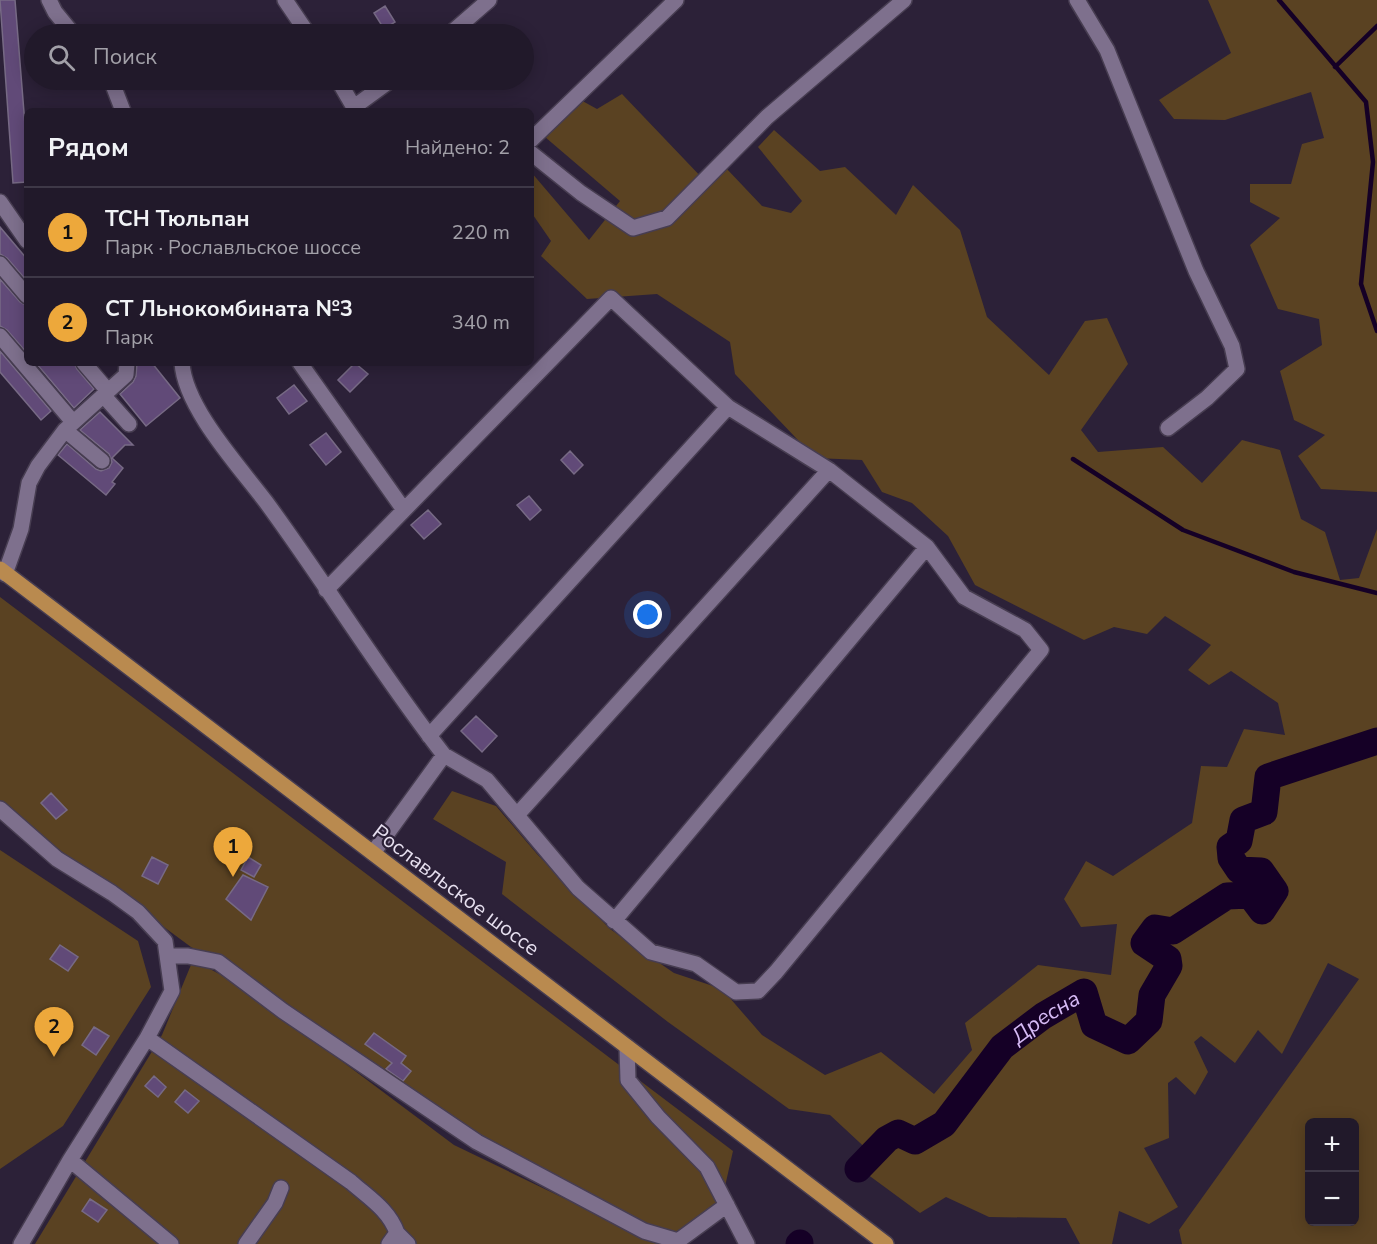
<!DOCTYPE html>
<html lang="ru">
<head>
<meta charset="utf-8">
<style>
	body { margin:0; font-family:"Nunito Sans",sans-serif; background:#292232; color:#f1f3f6 }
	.controls { position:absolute; right:18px; bottom:18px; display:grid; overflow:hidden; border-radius:9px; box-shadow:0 3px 15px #0003 }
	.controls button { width:54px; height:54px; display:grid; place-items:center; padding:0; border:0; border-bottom:2px solid #3e3847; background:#21192a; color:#f1f3f6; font:30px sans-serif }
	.you { position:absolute; left:648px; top:615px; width:21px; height:21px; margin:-15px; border:4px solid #fff; border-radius:50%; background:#1a73e8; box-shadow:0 0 0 9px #1a73e833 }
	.badge { display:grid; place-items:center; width:39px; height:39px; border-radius:50%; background:#eda83b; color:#111; font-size:20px; font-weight:700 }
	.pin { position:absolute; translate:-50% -50px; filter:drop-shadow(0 2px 3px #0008) }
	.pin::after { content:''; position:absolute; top:32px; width:21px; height:18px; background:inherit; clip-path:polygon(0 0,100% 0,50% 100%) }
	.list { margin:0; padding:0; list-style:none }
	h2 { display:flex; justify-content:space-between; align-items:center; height:78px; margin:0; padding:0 24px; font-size:26px }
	h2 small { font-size:20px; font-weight:400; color:#a2a0a8 }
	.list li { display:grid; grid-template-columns:39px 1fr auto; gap:18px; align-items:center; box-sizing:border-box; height:90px; padding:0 24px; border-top:2px solid #3e3847 }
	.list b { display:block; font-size:22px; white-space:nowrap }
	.list p { margin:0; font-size:20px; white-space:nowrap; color:#a2a0a8 }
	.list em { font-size:20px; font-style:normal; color:#a2a0a8 }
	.icon { flex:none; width:33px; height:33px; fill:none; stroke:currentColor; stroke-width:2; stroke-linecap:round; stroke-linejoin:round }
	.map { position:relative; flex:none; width:1377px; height:1244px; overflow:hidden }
	.search { position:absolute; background:#21192a; box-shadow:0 3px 15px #0003; left:24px; top:24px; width:510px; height:66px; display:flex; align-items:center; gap:15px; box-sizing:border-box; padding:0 21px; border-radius:33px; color:#a2a0a8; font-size:22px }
	.panel { position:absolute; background:#21192a; box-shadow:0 3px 15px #0003; left:24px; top:108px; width:510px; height:258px; border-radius:9px }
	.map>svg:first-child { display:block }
	.green { fill:#5a4222; fill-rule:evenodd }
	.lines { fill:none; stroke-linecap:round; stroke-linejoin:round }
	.stream { stroke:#150026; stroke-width:4.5 }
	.river { stroke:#150026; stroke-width:27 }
	.building { fill:#614a78; stroke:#776a85; stroke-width:1.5 }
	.minor-casing { stroke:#473d51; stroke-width:18 }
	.major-casing { stroke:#473d51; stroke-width:18 }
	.minor { stroke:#7e708d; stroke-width:15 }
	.major { stroke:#b98a4f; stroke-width:15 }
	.labels { text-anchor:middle; stroke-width:4.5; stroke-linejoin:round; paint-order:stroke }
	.street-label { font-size:21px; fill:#e7e0f0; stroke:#2c2138 }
	.water-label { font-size:22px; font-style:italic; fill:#d6baf5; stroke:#2c2138 }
</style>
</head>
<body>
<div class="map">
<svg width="1377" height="1244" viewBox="0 0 1377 1244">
	<rect width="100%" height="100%" fill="#2c2138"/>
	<path class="green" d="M 1208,0 L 1377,0 L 1377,492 L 1321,489 L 1298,456 L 1325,435 L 1294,420 L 1280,371 L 1322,345 L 1319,319 L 1278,309 L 1250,245 L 1280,218 L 1250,202 L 1250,184 L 1291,184 L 1302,144 L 1324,138 L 1311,92 L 1225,120 L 1174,119 L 1159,100 L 1231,53 Z
		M 568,93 L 597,109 L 622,94 L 705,181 L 726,168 L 762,206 L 791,213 L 802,201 L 758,147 L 774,130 L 820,171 L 845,167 L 896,215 L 913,185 L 960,230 L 987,317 L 1049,375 L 1085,321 L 1107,318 L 1128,364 L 1081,430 L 1098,452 L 1163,447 L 1202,483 L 1242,440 L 1280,450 L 1301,519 L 1325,532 L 1340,580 L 1359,578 L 1377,529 L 1377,1244 L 1182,1244 L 1179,1230 L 1359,979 L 1328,963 L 1282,1054 L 1258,1030 L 1235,1063 L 1201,1036 L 1194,1042 L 1208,1072 L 1195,1095 L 1176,1077 L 1168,1083 L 1169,1138 L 1144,1148 L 1178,1207 L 1149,1224 L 1119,1211 L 1112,1244 L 1080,1244 L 1066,1218 L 989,1217 L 946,1197 L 920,1213 L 867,1174 L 873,1155 L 830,1115 L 789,1109 L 668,1022 L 502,894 L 506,862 L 433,819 L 452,791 L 496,806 L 537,854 L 610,929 L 674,973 L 722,989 L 762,1035 L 825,1075 L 881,1052 L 934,1094 L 972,1050 L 965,1023 L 1038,965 L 1111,975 L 1117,924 L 1081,927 L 1064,899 L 1086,861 L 1113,876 L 1192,823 L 1201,766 L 1227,767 L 1244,729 L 1285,735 L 1278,703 L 1231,671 L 1209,685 L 1188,670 L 1211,645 L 1165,616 L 1147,634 L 1114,627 L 1084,640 L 975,585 L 948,536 L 912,503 L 882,492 L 862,460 L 815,458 L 735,374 L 730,342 L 657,294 L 587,299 L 541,256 L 551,241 L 531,212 L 531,172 L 589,240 L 620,201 L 545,137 ZM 1310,1122 L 1354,1122 L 1354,1222 L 1310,1222 Z
		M 0,597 L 733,1151 L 719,1213 L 682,1234 L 661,1231 L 533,1171 L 243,975 L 191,947 L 0,806 Z
		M 0,850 L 138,941 L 151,987 L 63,1126 L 0,1169 Z
		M 193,960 L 240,985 L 454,1145 L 580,1206 L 667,1244 L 35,1244 L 162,1035 Z"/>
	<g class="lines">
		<path class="stream" d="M 1279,0 L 1366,102 L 1373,162 L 1361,284 L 1377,331
			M 1335,67 L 1377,26
			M 1073,459 L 1183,530 L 1294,572 L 1377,593"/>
		<g class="river">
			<path id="s1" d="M 858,1169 L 887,1139 L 898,1133 L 915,1141 L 944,1124 L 1002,1047 L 1043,1016 L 1084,992 L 1094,1025 L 1128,1041 L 1149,1021 L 1152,995 L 1169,966 L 1168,959 L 1144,943 L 1155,928 L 1173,931 L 1227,896 L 1250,895 L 1262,911 L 1275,891 L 1261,871 L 1239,870 L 1231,858 L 1230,847 L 1239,841 L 1243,820 L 1264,812 L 1268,777 L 1377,741"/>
			<path d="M 799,1244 L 800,1243"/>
		</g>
	</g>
	<path class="building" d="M 0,0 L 15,0 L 27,150 L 27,182 L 13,183 Z
		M 385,6 L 395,22 L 384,29 L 374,13 Z
		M 0,227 L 27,259 L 27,281 L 7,258 L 0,254 Z
		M 0,279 L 20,302 L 27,306 L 27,353 L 7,330 L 0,326 Z
		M 0,351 L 51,411 L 41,420 L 0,372 Z
		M 36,363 L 74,363 L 77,369 L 94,389 L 74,408 Z
		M 137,363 L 152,363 L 180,398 L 146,426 L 120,394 L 133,382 L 136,376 Z
		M 355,363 L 368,374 L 350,392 L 338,380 Z
		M 294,385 L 307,401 L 289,414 L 277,398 Z
		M 100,412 L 133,445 L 125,445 L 112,458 L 123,468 L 112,482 L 115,484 L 106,495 L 58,455 L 67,444 L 96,469 L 101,471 L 109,468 L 112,462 L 109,454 L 80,430 Z
		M 326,433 L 341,452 L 326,465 L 310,445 Z
		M 570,451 L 583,465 L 574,474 L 561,460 Z
		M 529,496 L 541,510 L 530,520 L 517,505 Z
		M 428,510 L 441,524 L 424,539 L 411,525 Z
		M 476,716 L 497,736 L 482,752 L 461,731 Z
		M 51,793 L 67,810 L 56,819 L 41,803 Z
		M 152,857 L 168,865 L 158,884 L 142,876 Z
		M 248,857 L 261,865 L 254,877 L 241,870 Z
		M 243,875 L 268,887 L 251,920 L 226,899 Z
		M 60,945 L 78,957 L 68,971 L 50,959 Z
		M 94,1027 L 109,1036 L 96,1055 L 82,1045 Z
		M 374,1033 L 406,1056 L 401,1063 L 411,1071 L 403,1081 L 386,1069 L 392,1063 L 365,1044 Z
		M 154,1076 L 166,1087 L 158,1097 L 145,1086 Z
		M 185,1090 L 199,1101 L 188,1113 L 175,1102 Z
		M 90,1199 L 107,1210 L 98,1222 L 82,1211 Z"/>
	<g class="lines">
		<g class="minor-casing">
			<path id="minor" d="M 49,0 L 55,12 L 73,34
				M 285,0 L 308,34
				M 1077,0 L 1107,50 L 1196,271 L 1232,346 L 1237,369 L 1207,398 L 1168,428
				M 450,34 L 489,0
				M 108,80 L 113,85 L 123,111
				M 338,80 L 356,111
				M 354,107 L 391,80
				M 531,140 L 676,0
				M 531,153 L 581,193 L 633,228 L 667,218 L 767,117 L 904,0
				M 0,202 L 27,241
				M 0,264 L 27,296
				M 0,336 L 73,422
				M 84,363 L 108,391
				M 182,363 C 185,408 239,466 266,502 C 327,585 380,673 444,755 L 373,853
				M 300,363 L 404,510
				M 103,395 L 129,424
				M 65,430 L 102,461
				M 5,574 L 21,529 L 29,483 L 38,466 L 65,430 L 126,375 L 127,363
				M 326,590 L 611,298 L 728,407 L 829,470 L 927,547 L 964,597 L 1025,630 L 1041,650 L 776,972 L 758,991 L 736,992 L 696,964 L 651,952 L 578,888 L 487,780 L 444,755
				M 429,736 L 728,407
				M 0,809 L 57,859 L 112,893 L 138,912 L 165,941 L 172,991 L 147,1038 L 70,1160 L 21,1244
				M 517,815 L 829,470
				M 614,921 L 927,547
				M 167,956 L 188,956 L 218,962 L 283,1011 L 477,1142 L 644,1231 L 678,1241 L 727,1205
				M 147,1038 L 351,1182 C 369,1198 389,1210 397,1233 L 389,1244
				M 627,1047 L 628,1080 L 658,1117 L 707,1167 L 747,1244
				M 70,1160 L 171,1244
				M 397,1233 L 408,1244
				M 246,1244 L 275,1203 L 281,1188"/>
		</g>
		<g class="major-casing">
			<path id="major" d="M 0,569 L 886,1244"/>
		</g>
		<use href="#minor" class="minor"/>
		<use href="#major" class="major"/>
	</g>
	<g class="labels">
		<g class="street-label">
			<text transform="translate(456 890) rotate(37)" y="7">Рославльское шоссе</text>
		</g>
		<g class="water-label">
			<text dy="8" stroke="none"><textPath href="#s1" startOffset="256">Дресна</textPath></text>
		</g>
	</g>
</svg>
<div class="controls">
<button>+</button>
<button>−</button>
</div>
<div class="you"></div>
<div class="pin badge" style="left:233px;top:877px">1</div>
<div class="pin badge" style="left:54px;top:1057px">2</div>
<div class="search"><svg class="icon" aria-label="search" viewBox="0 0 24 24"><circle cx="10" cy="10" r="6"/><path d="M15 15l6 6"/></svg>Поиск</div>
<section class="panel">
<h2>Рядом<small>Найдено: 2</small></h2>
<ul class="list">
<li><span class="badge">1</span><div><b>ТСН Тюльпан</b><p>Парк · Рославльское шоссе</p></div><em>220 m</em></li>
<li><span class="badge">2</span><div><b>СТ Льнокомбината №3</b><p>Парк</p></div><em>340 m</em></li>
</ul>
</section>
</div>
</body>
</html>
